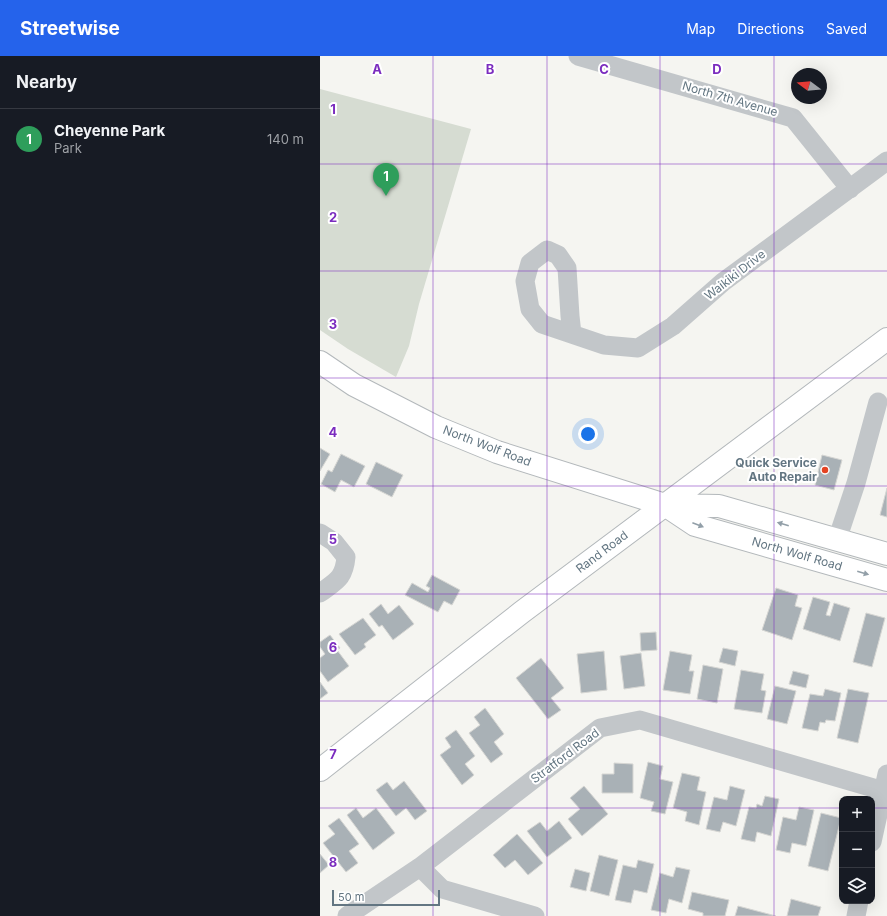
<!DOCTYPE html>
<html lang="en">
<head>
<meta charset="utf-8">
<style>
	body { margin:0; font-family:Inter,sans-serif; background:#20242c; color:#f1f3f6 }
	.controls { position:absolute; right:12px; bottom:12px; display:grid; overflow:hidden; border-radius:8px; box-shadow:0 4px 16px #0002 }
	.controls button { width:36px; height:36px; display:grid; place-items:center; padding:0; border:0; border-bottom:1px solid #363941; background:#171b24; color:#f1f3f6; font:20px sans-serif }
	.compass { position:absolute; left:471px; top:12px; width:36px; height:36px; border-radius:50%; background:#171b24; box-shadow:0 4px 16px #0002; rotate:286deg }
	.scale { position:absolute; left:12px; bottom:10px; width:108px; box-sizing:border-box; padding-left:4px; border:2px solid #637682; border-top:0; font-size:11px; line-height:14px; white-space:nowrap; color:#637682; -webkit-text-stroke:3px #fff; paint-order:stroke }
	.you { position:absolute; left:268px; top:378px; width:14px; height:14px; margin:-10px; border:3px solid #fff; border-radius:50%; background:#1a73e8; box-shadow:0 0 0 6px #1a73e833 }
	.badge { display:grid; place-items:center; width:26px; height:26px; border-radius:50%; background:#2563eb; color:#fff; font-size:13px; font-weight:700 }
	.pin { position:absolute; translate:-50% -33px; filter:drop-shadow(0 1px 2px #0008) }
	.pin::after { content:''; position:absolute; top:21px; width:14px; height:12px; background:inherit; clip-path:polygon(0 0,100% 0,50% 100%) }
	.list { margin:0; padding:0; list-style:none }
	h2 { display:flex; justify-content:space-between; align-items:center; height:52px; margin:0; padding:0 16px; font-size:17px }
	h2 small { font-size:13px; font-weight:400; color:#9ea1a6 }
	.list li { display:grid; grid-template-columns:26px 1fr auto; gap:12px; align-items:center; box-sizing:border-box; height:60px; padding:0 16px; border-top:1px solid #363941 }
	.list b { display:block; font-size:15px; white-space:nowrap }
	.list p { margin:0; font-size:13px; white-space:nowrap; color:#9ea1a6 }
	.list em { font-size:13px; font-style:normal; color:#9ea1a6 }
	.icon { flex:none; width:22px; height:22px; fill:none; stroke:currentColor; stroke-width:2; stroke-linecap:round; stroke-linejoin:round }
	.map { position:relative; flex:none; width:567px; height:860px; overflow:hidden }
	header { display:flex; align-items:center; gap:24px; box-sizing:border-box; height:56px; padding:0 20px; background:#2563eb; color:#fff }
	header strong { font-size:19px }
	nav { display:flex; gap:22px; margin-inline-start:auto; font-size:14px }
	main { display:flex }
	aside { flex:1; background:#171b24 }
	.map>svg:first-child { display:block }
	.green { fill:#d6dcd2 }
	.building { fill:#a9b1b6; stroke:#d6d6d3 }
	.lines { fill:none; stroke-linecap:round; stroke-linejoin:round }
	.major-casing { stroke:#b3b8bb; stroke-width:24 }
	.minor { stroke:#c2c6c9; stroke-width:19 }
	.major { stroke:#fff; stroke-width:22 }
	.oneway { fill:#929fa8 }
	.grid { fill:none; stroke:#7b2cbf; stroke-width:1; stroke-opacity:0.55 }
	.poi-dot { fill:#e44322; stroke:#fff; stroke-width:1.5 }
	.labels { text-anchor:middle; stroke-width:4; stroke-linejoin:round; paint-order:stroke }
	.street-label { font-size:12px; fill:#637682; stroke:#fff }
	.poi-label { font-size:12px; font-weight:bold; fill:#637682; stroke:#fff; text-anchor:end }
	.grid-label { font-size:13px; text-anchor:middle; font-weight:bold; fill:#7b2cbf; stroke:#fff; stroke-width:4; stroke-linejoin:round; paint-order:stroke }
</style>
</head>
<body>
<header>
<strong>Streetwise</strong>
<nav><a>Map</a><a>Directions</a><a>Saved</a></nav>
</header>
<main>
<aside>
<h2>Nearby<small></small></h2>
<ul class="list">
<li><span class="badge" style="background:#2e9e5b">1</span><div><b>Cheyenne Park</b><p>Park</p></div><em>140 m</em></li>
</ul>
</aside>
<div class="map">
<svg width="567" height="860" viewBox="0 0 567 860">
	<rect width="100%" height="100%" fill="#f5f5f1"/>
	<path class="green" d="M 0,33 L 151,73 L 99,248 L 89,290 L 76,321 L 28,293 L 0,274 Z"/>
	<path class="building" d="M 0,392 L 10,398 L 0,415 Z
		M 21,398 L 45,410 L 34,431 L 21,424 L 15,436 L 1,428 L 8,414 L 12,416 Z
		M 502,399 L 522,404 L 514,434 L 495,429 Z
		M 56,406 L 83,419 L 72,441 L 46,428 Z
		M 567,432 L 567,461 L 560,459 Z
		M 112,519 L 140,534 L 132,549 L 124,545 L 118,556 L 85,539 L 92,527 L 108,536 L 110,532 L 106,530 Z
		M 456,532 L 478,539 L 475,550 L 482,552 L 472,584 L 442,574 Z
		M 493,541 L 510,546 L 506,559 L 510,560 L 514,547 L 530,552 L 520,585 L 483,573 Z
		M 61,548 L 68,558 L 79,549 L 94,568 L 73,584 L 62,569 L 59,571 L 49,558 Z
		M 546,557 L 565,562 L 552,611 L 533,606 Z
		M 43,562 L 56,579 L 44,588 L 46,591 L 35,599 L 19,578 Z
		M 336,576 L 337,594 L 321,595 L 320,577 Z
		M 10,579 L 20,592 L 17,594 L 29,610 L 8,626 L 0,615 L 0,602 L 5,598 L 0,591 L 0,586 Z
		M 403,592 L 418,595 L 415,610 L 399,606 Z
		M 284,595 L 287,634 L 261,637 L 257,598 Z
		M 350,595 L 372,599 L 369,615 L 374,615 L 370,638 L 343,634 Z
		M 321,597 L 325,630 L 304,633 L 300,600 Z
		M 221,602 L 244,632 L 231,642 L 241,654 L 228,663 L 196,622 Z
		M 383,609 L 403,613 L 397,647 L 377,643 Z
		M 421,614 L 444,618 L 441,634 L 446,635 L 442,657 L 414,653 Z
		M 473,615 L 489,619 L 486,632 L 469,628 Z
		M 0,626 L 8,637 L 0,643 Z
		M 455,630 L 476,635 L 467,668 L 447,663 Z
		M 505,633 L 521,637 L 515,665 L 506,664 L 505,667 L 500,666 L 498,675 L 482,672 L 490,638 L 503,640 Z
		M 528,633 L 549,637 L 538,687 L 517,682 Z
		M 165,652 L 184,678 L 174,686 L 183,698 L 171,707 L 149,677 L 160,669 L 154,661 Z
		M 136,674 L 155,700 L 145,708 L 154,719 L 142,729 L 120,699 L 131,691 L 125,682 Z
		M 328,706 L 343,710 L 340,723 L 353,726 L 345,758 L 331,755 L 334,746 L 320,742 Z
		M 294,707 L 313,708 L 313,737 L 282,737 L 282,718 L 294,718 Z
		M 362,717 L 380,721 L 377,734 L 386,736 L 379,769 L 365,765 L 367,756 L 353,752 Z
		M 84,725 L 107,755 L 95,764 L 86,752 L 76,760 L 56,734 L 67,726 L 73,734 Z
		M 264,730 L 288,758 L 262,780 L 248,763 L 260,753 L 250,742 Z
		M 410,730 L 425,734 L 416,770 L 403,766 L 400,776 L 386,773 L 394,741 L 407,744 Z
		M 445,740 L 459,743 L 451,780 L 437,776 L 435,786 L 421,783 L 429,751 L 436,752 L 437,748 L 442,750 Z
		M 479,751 L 494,754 L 486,790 L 472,787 L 470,797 L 456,794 L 463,761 L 476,764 Z
		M 36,752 L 43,762 L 56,752 L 75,777 L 53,794 L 27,759 Z
		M 501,757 L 521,762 L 508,815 L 488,810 Z
		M 19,762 L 39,788 L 29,795 L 38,807 L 26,816 L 3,787 L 15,778 L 8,770 Z
		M 239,765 L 252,782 L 227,801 L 207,775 L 220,766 L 227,775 Z
		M 197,778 L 223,807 L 208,819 L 195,804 L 185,812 L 173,799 Z
		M 0,798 L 9,809 L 0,817 Z
		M 279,799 L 298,804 L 289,840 L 270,835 Z
		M 318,804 L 334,808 L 327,837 L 314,834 L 311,847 L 295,844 L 303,809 L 316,812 Z
		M 356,811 L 370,814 L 362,847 L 349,843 L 346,857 L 331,854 L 340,817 L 353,821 Z
		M 255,813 L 270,817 L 266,835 L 250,831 Z
		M 372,836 L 409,844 L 405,860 L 383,860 L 383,857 L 368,853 Z
		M 471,843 L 501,851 L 498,860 L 467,860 Z
		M 418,850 L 456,860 L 415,860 Z"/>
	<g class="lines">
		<g class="major-casing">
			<path id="major" d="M 0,306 L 34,329 L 116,371 L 177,396 L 345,449 L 375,469 L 567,524
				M 345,449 L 399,450 L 567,498
				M 0,714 L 202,556 L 567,283"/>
		</g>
		<path class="minor" d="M 258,0 L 473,62 L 530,133
			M 252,278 L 250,260 L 247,212 L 238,199 L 227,194 L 210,207 L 205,225 L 210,253 L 222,268 L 284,289 L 318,292 L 353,270 L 403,226 L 567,105
			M 0,477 L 14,486 L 26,501 C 24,523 16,525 0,537
			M 517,484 L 536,427 L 558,346
			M 552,786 L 567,718
			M 100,811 L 122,833 L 215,860
			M 27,860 L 100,811 L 280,672 L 320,664 L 567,736
			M 536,860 L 539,845"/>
		<use href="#major" class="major"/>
	</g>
	<defs><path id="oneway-solid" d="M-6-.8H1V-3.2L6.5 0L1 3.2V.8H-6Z"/></defs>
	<g class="oneway">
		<use href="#oneway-solid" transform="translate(463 468) rotate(-164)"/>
		<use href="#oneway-solid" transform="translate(378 469) rotate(21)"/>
		<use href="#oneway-solid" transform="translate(543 517) rotate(16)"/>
	</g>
	<path class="grid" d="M 113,0 L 113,860M 227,0 L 227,860M 340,0 L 340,860M 454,0 L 454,860M 0,108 L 567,108M 0,215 L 567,215M 0,322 L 567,322M 0,430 L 567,430M 0,538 L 567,538M 0,645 L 567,645M 0,752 L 522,752M 552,752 L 567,752"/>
	<circle class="poi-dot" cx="505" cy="414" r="4"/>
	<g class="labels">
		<g class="street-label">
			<text transform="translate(410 43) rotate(16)" y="4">North 7th Avenue</text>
			<text transform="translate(415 219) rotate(-38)" y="4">Waikiki Drive</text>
			<text transform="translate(167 390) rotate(21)" y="4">North Wolf Road</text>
			<text transform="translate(282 496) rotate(-37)" y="4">Rand Road</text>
			<text transform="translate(477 498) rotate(16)" y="4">North Wolf Road</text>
			<text transform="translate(245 700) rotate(-37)" y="4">Stratford Road</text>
		</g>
		<g class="poi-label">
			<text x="497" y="411">Quick Service<tspan x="497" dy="14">Auto Repair</tspan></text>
		</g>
	</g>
	<g class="grid-label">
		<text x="57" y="18">A</text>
		<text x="170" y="18">B</text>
		<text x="284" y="18">C</text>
		<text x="397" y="18">D</text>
		<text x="13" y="58">1</text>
		<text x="13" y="166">2</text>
		<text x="13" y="273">3</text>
		<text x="13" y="381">4</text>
		<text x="13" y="488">5</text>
		<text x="13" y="596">6</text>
		<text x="13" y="703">7</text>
		<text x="13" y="811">8</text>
	</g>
</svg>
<div class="controls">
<button>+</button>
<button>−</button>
<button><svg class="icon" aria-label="layers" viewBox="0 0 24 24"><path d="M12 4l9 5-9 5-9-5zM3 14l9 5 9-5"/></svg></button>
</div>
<svg class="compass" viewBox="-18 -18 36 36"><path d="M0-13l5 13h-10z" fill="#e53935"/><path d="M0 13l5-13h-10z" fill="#9ea1a6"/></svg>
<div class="scale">50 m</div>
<div class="you"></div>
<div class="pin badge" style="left:66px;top:140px;background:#2e9e5b">1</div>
</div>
</main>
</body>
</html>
